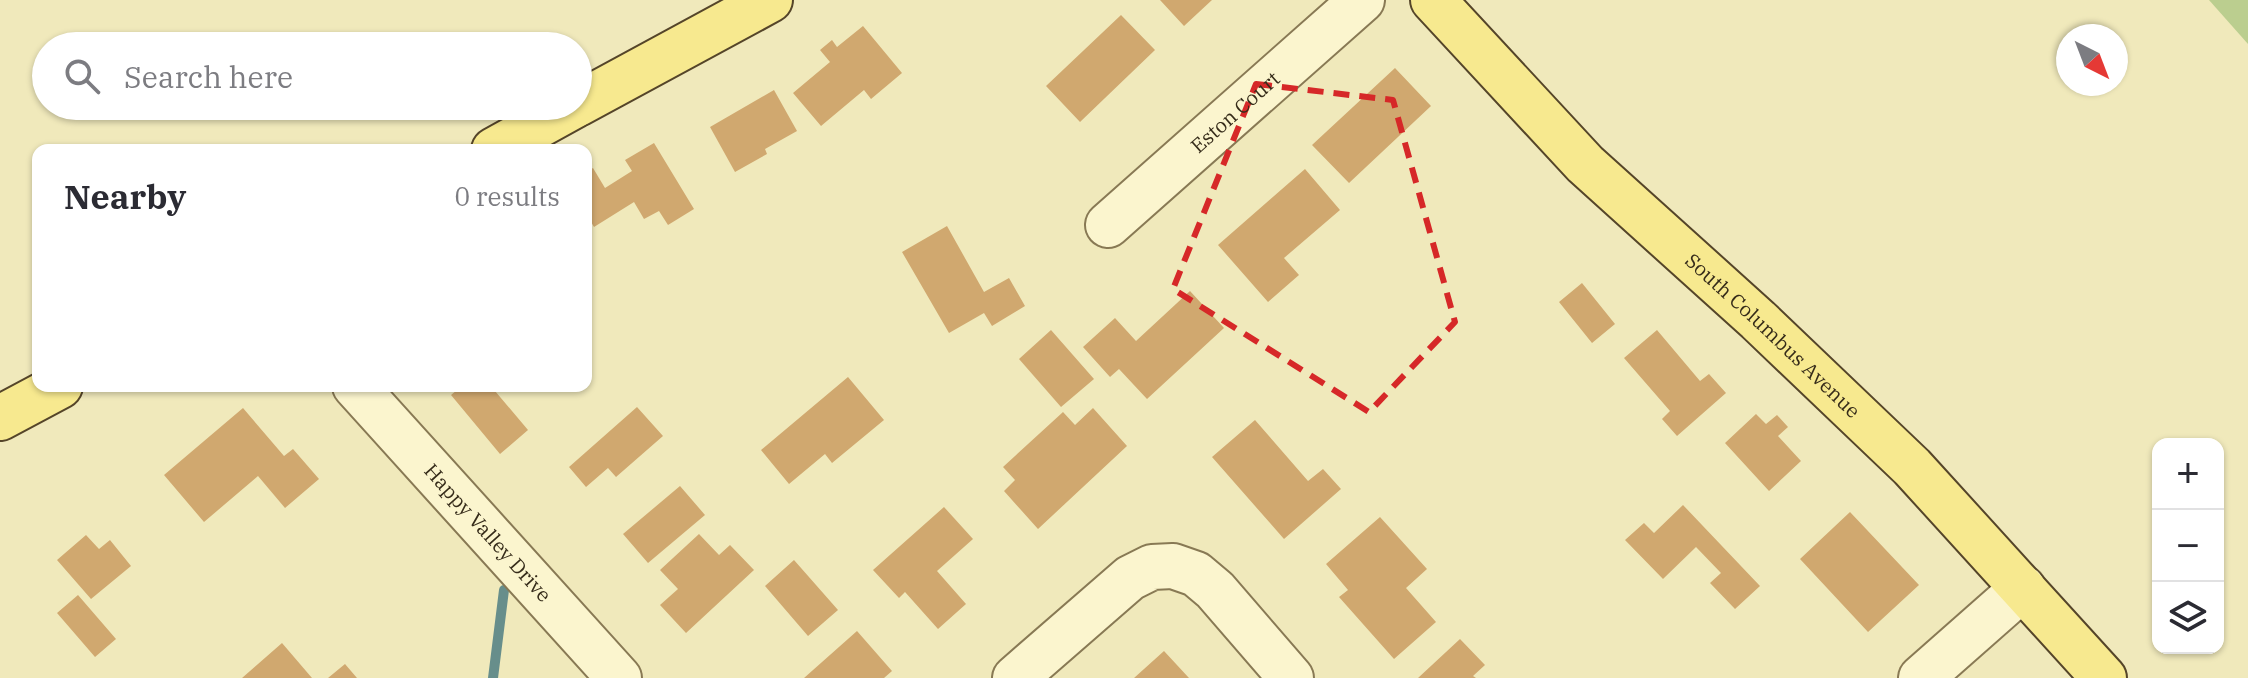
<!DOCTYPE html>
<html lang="en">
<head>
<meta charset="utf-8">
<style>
	body { margin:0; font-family:"IBM Plex Serif",serif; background:#f2f2f3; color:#2b2b33 }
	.controls { position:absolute; right:24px; bottom:24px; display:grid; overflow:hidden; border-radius:16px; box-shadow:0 2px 6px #0004 }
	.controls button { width:72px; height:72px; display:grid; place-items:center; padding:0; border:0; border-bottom:2px solid #e1e1e2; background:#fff; color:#2b2b33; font:40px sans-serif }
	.compass { position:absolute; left:2056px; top:24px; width:72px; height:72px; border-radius:50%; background:#fff; box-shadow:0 2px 6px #0004; rotate:138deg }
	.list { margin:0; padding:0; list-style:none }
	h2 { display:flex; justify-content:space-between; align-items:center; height:104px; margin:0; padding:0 32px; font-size:34px }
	h2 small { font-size:26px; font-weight:400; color:#7c7c81 }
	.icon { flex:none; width:44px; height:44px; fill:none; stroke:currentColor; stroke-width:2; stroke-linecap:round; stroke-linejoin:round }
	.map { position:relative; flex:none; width:2248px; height:678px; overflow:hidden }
	.search { position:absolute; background:#fff; box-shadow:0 2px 6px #0004; left:32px; top:32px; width:560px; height:88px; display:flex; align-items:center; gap:20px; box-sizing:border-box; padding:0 28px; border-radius:44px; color:#7c7c81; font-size:30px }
	.panel { position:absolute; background:#fff; box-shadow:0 2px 6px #0004; left:32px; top:144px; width:560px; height:248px; border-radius:16px }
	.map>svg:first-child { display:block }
	.green { fill:#bbce8f }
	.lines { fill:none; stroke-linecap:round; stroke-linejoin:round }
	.stream { stroke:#678e8b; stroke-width:10 }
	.building { fill:#d0a86f }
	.minor-casing { stroke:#887954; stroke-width:48 }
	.major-casing { stroke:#554529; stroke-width:48 }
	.minor { stroke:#fbf5ce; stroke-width:44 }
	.major { stroke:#f7e98f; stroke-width:44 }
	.marked { fill:none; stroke:#d62828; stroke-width:6; stroke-dasharray:16 10; stroke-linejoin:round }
	.labels { text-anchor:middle; stroke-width:7; stroke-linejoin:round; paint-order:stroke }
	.street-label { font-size:20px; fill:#362c1a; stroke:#f7f2cb }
</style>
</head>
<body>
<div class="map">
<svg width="2248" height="678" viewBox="0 0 2248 678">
	<rect width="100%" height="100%" fill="#f0e9bb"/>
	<path class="green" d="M 2209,0 L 2248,0 L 2248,44 Z"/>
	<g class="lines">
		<path class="stream" d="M 493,678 L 504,590"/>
	</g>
	<path class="building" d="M 1160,0 L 1212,0 L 1184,26 Z
		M 1121,15 L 1155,50 L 1080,122 L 1046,86 Z
		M 863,26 L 902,73 L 871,99 L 864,90 L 821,126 L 793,93 L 830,62 L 820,50 L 832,40 L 837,47 Z
		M 1395,68 L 1431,106 L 1349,183 L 1312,145 Z
		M 774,90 L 797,131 L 765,149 L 767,154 L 735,172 L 710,127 Z
		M 654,143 L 694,209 L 668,225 L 659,211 L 644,219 L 634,202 L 594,227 L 586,213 L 586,172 L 593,168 L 605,188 L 632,171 L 625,160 Z
		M 1305,169 L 1340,210 L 1284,258 L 1299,275 L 1268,302 L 1218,245 Z
		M 947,226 L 984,292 L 1009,278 L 1025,306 L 992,326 L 984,313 L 949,333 L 902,252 Z
		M 1582,283 L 1615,324 L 1592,343 L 1559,302 Z
		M 1190,291 L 1224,328 L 1147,399 L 1119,369 L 1110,377 L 1083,347 L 1115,318 L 1136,341 Z
		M 1051,330 L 1094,379 L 1061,407 L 1019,359 Z
		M 1657,330 L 1700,381 L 1709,374 L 1726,393 L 1677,436 L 1662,419 L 1670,411 L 1624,358 Z
		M 848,377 L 884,420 L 832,463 L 825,454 L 789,484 L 761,450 Z
		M 462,386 L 500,386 L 495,391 L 528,430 L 500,454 L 451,395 Z
		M 637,407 L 663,436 L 616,477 L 608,468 L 586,487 L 569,467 Z
		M 243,408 L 284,456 L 293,449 L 319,479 L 285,508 L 258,476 L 204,522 L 164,475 Z
		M 1093,408 L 1127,446 L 1038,529 L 1004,491 L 1015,480 L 1003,467 L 1063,412 L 1075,425 Z
		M 1756,414 L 1766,424 L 1777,415 L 1788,427 L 1778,436 L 1801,461 L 1769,491 L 1725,443 Z
		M 1255,420 L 1308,481 L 1323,469 L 1341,489 L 1284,539 L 1212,457 Z
		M 680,486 L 705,515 L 648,563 L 623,534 Z
		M 1683,505 L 1760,586 L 1735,609 L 1710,583 L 1721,573 L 1696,547 L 1663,579 L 1625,540 L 1644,523 L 1654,533 Z
		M 944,507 L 973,539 L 937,571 L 966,604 L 938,629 L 905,592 L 899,598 L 873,570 Z
		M 1850,512 L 1919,585 L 1868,632 L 1800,559 Z
		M 1380,517 L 1427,569 L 1406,588 L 1436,622 L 1394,659 L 1339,597 L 1348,590 L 1326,564 Z
		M 699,534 L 719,555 L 730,545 L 754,570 L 686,633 L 660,605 L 678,589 L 660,570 Z
		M 86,535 L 99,549 L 110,540 L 131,566 L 91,599 L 57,560 Z
		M 794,560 L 838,610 L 808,636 L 765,586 Z
		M 78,595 L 116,639 L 95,657 L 57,613 Z
		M 857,631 L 892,671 L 884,678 L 804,678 Z
		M 1460,639 L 1485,665 L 1473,676 L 1476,678 L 1418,678 Z
		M 282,643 L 312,678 L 242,678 Z
		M 1164,651 L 1189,678 L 1134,678 Z
		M 345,664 L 357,678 L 328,678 Z"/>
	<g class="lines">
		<g class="minor-casing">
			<g id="minor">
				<path id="s1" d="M 1108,225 L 1362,0"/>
				<path id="s2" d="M 355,386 L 619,678"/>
				<path d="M 1015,678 L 1130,578 L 1152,567 L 1173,566 L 1196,574 L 1215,590 L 1291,678"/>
				<path d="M 1921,678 L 2023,588"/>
			</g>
		</g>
		<g class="major-casing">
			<g id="major">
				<path id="s3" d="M 1433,0 L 1585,164 L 1758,320 L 1912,467 L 2104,678"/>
				<path d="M 578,104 L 770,0"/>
				<path d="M 494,150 L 574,106"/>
				<path d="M 0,418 L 60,386"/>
			</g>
		</g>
		<use href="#minor" class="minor"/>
		<use href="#major" class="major"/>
	</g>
	<path class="marked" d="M 1256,84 L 1393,100 L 1455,322 L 1369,412 L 1173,289 Z"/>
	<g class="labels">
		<g class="street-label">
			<text dy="7" stroke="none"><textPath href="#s1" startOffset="170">Eston Court</textPath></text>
			<text dy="7" stroke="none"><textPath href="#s3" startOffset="478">South Columbus Avenue</textPath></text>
			<text dy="7" stroke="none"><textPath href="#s2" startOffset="198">Happy Valley Drive</textPath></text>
		</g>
	</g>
</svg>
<div class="controls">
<button>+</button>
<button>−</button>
<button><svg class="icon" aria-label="layers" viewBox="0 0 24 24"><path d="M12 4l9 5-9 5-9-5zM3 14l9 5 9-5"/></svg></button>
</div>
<svg class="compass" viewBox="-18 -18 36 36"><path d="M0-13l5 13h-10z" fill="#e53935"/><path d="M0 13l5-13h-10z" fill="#7c7c81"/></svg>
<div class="search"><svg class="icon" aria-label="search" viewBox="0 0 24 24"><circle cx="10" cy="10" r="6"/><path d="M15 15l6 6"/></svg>Search here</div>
<section class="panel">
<h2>Nearby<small>0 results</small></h2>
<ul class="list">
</ul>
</section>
</div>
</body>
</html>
